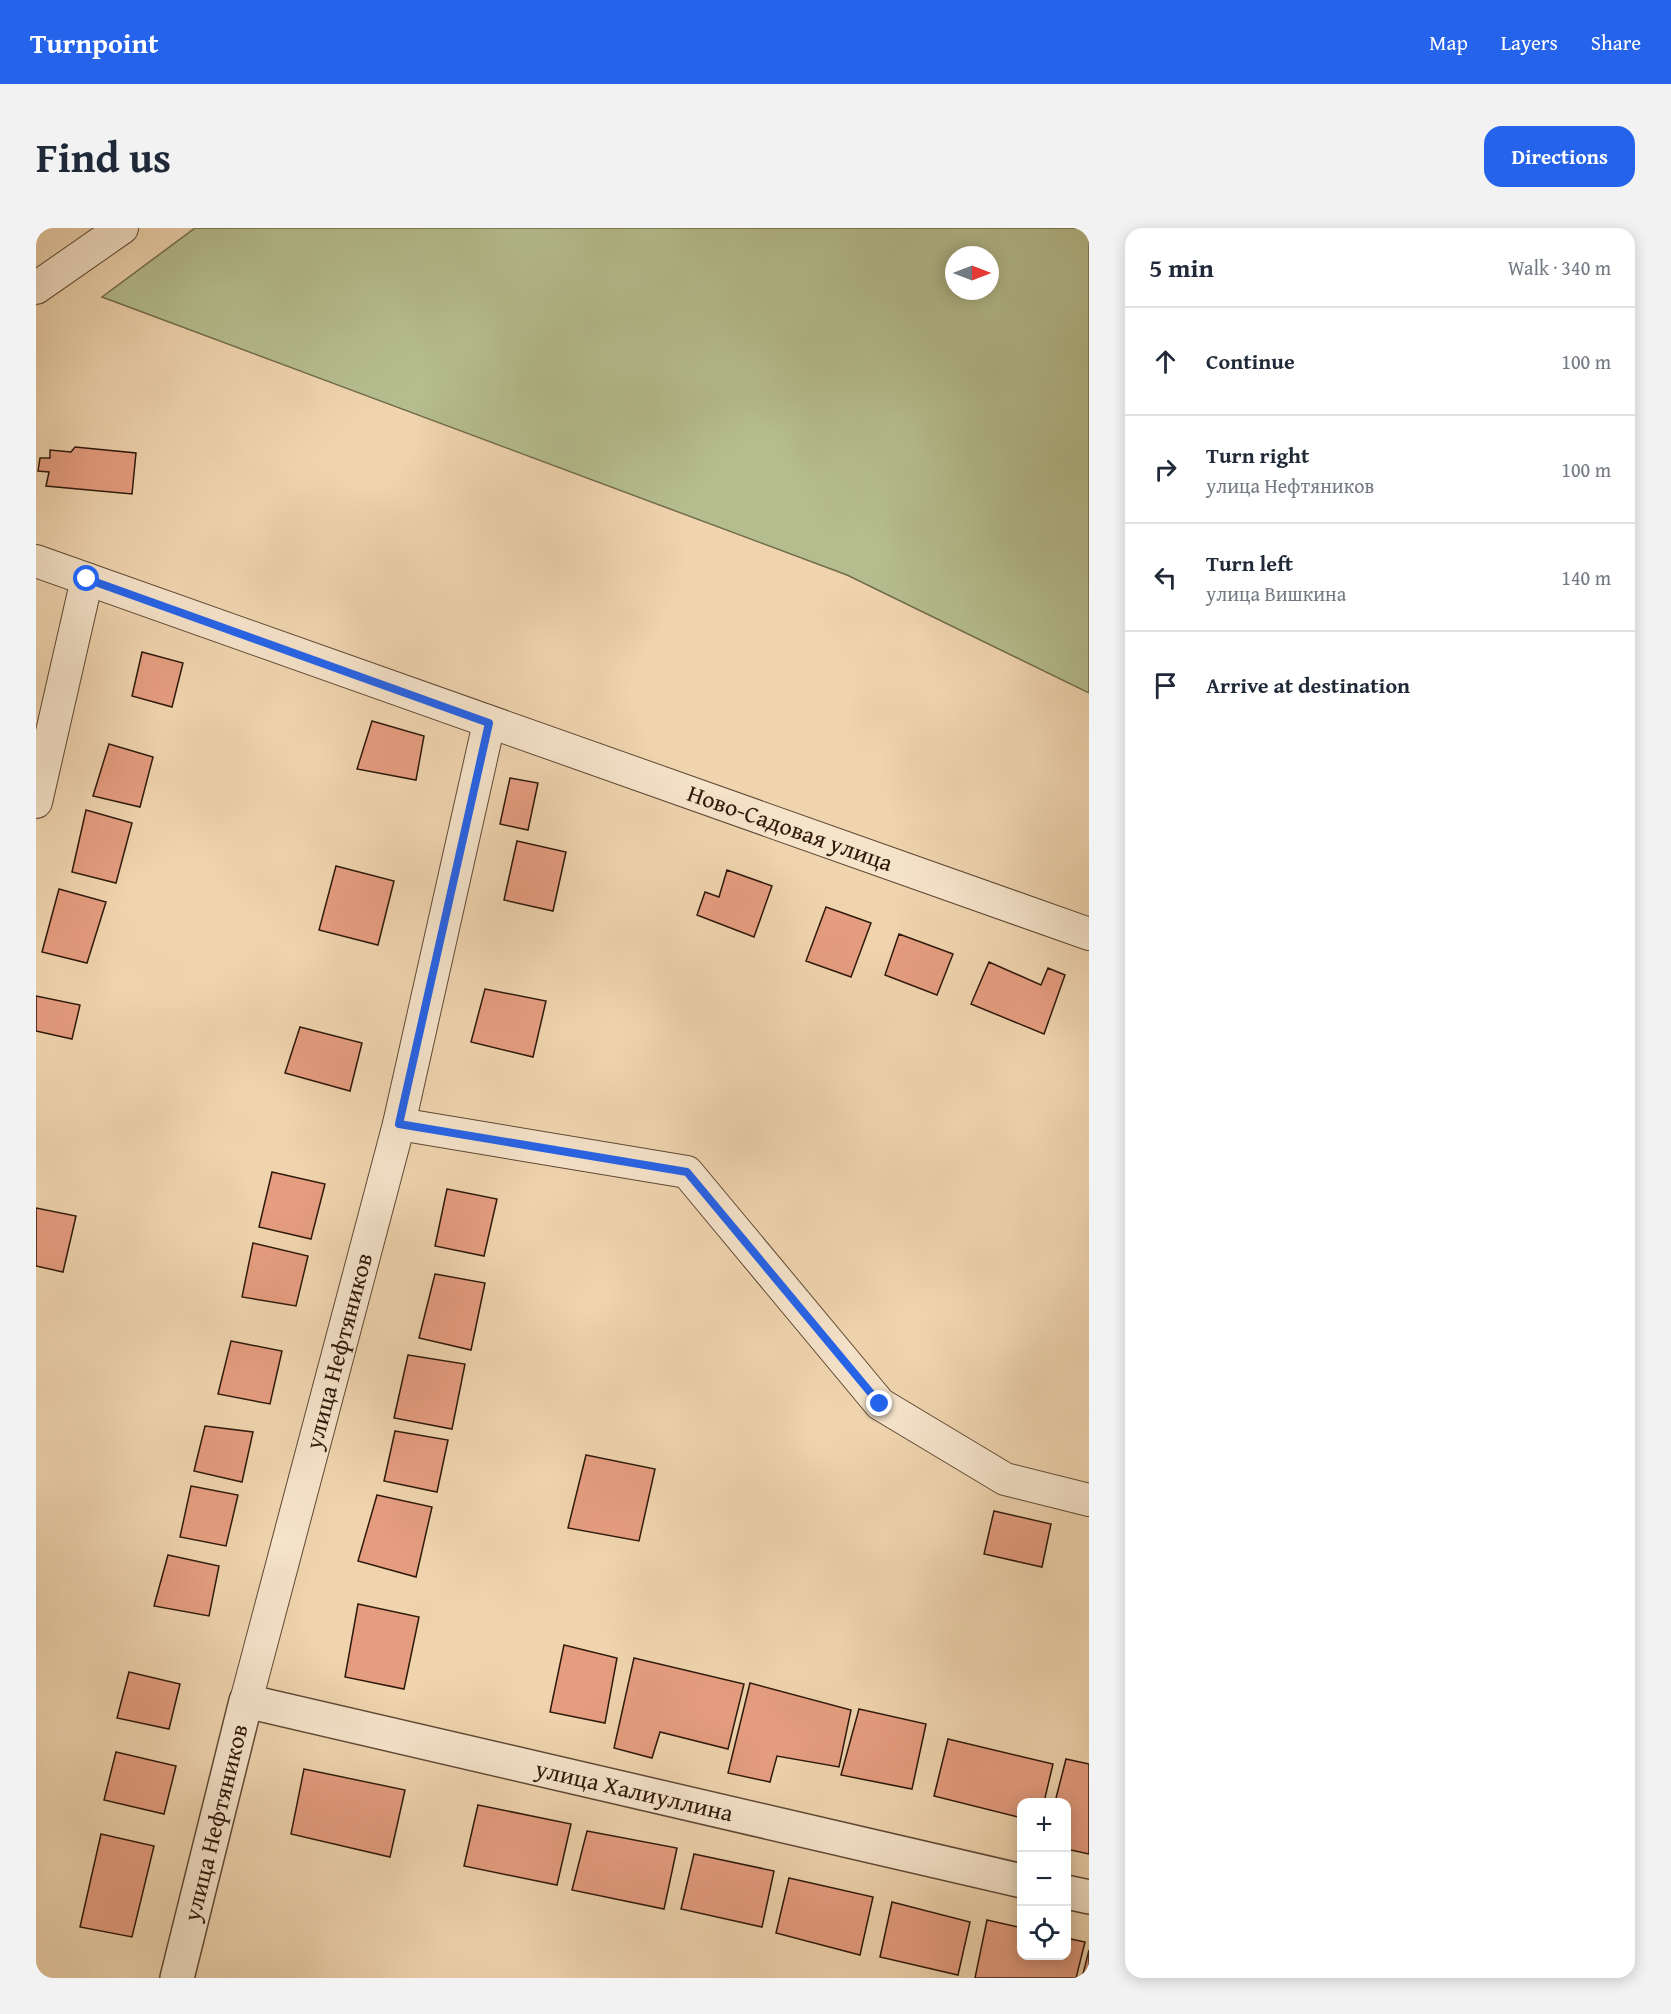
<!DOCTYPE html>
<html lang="en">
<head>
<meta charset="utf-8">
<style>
	body { margin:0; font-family:"Gentium Book Plus",serif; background:#f2f2f3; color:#1f2937 }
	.controls { position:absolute; right:18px; bottom:18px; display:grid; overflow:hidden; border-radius:12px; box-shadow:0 3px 15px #0003 }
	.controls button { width:54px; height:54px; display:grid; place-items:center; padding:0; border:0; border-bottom:2px solid #e0e1e3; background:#fff; color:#1f2937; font:30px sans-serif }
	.compass { position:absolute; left:909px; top:18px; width:54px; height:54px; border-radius:50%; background:#fff; box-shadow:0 3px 15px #0003; rotate:90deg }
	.stop { position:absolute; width:18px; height:18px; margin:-14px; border:4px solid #2563eb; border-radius:50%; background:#fff }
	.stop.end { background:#2563eb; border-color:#fff; box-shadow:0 2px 6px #0008 }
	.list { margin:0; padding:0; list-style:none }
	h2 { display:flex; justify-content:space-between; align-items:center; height:78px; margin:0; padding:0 24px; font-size:26px }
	h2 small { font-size:20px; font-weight:400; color:#747a83 }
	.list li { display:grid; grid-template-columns:39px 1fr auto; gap:18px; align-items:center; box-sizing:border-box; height:108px; padding:0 24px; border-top:2px solid #e0e1e3 }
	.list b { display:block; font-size:22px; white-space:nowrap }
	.list p { margin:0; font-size:20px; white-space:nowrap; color:#747a83 }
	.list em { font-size:20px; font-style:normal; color:#747a83 }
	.icon { flex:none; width:33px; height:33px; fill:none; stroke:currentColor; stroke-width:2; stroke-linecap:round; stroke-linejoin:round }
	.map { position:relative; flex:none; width:1053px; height:1750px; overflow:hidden; border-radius:18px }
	header { display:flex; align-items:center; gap:36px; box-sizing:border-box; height:84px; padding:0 30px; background:#2563eb; color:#fff }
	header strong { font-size:28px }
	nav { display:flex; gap:33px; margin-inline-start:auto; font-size:21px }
	.intro { display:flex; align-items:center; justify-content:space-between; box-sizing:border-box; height:144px; padding:0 36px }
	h1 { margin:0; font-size:42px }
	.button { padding:15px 27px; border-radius:18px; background:#2563eb; color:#fff; font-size:21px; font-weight:700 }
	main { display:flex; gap:36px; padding:0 36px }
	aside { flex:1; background:#fff; border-radius:18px; box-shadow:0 3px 15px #0003 }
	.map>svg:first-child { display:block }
	.green { fill:#b5bd8e; stroke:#726b4c; stroke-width:1.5; fill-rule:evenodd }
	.building { fill:#e59d80; stroke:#2f190b; stroke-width:1.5 }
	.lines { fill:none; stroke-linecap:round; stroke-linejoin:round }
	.minor-casing { stroke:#5f4834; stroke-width:34 }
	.tertiary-casing { stroke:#5f4834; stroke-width:36 }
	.minor { stroke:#f5e3ca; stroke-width:32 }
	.tertiary { stroke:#f5e3ca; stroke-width:33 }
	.route { stroke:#2563eb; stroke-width:8 }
	.labels { text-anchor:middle; stroke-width:4.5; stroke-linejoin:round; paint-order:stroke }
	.street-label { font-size:24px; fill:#2f190b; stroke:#f5e3ca }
</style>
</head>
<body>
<header>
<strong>Turnpoint</strong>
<nav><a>Map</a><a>Layers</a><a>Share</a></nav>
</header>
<div class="intro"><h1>Find us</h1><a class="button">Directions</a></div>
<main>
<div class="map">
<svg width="1053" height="1750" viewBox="0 0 1053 1750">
	<rect width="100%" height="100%" fill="#efd4ae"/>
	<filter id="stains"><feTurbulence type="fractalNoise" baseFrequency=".00333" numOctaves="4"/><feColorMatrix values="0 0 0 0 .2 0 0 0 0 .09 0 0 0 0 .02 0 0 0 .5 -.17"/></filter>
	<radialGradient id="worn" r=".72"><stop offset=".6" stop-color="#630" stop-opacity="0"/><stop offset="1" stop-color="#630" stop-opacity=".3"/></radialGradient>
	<path class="green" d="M 159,0 L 1053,0 L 1053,465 L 811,347 L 66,69 ZM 918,27 L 954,27 L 954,63 L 918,63 Z"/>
	<path class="building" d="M 39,219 L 100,225 L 96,266 L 10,258 L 13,244 L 2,243 L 4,230 L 14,230 L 14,222 L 35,224 Z
		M 106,424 L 147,435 L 136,479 L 96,468 Z
		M 336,493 L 388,508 L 380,552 L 321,541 Z
		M 73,516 L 117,529 L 104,579 L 57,568 Z
		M 474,550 L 502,555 L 492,602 L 464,596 Z
		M 50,582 L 96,595 L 80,655 L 36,644 Z
		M 481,613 L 530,624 L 517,683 L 468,672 Z
		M 300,638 L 358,653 L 342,717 L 283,702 Z
		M 691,642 L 736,658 L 718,709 L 661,687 L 669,664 L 683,669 Z
		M 23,661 L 70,674 L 51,735 L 6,724 Z
		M 790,679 L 835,695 L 815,749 L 770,733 Z
		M 863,706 L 917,726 L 901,767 L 849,747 Z
		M 953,734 L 1005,757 L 1012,740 L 1029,747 L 1008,806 L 935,776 Z
		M 449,761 L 510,773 L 497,829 L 435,814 Z
		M 0,768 L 44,777 L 36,811 L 0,803 Z
		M 264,799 L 326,815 L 314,863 L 249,845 Z
		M 236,944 L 289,956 L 275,1011 L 223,999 Z
		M 411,961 L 461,971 L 448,1028 L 399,1018 Z
		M 0,980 L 40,988 L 27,1044 L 0,1038 Z
		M 217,1015 L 272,1028 L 260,1078 L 206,1069 Z
		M 399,1046 L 449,1055 L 435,1122 L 383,1110 Z
		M 195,1113 L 246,1123 L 234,1176 L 182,1166 Z
		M 372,1127 L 429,1136 L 416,1201 L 358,1190 Z
		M 169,1198 L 217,1204 L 206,1254 L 158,1243 Z
		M 359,1203 L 412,1212 L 401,1264 L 348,1253 Z
		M 550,1227 L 619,1241 L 603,1313 L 532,1300 Z
		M 155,1258 L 202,1267 L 190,1318 L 144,1309 Z
		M 341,1267 L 396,1279 L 380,1349 L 322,1333 Z
		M 958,1283 L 1015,1296 L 1006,1339 L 948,1326 Z
		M 132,1327 L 183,1338 L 173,1388 L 118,1378 Z
		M 322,1376 L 383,1389 L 368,1461 L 309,1449 Z
		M 528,1417 L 581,1430 L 569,1495 L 514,1484 Z
		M 598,1430 L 708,1456 L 692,1521 L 624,1504 L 616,1530 L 578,1520 Z
		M 93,1444 L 144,1456 L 133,1501 L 81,1490 Z
		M 714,1455 L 815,1482 L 803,1539 L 741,1528 L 734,1554 L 692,1545 Z
		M 823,1481 L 890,1496 L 876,1561 L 805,1547 Z
		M 912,1511 L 1017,1536 L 1008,1574 L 986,1574 L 986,1590 L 898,1568 Z
		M 80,1524 L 140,1538 L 128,1586 L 68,1572 Z
		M 1030,1531 L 1053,1536 L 1053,1626 L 1030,1621 L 1030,1574 L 1019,1574 Z
		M 268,1541 L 369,1562 L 354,1629 L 255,1606 Z
		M 442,1577 L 535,1596 L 521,1657 L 428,1638 Z
		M 551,1603 L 641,1620 L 628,1681 L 536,1662 Z
		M 65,1606 L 118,1618 L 96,1709 L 44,1699 Z
		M 658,1626 L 738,1643 L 726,1699 L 645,1681 Z
		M 753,1650 L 837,1669 L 824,1727 L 740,1705 Z
		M 856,1674 L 934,1694 L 922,1747 L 844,1729 Z
		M 951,1692 L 986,1700 L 986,1728 L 1030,1728 L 1030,1710 L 1049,1714 L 1040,1750 L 939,1750 Z
		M 1053,1722 L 1053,1750 L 1046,1750 Z"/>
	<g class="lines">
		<g class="minor-casing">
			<g id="minor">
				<path d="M 0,60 L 86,0"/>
				<path id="s1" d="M 0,333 L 1053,706"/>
				<path d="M 0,574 L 51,351"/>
				<path d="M 363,896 L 651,944 L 844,1176 L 969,1251 L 1053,1272"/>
				<path id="s2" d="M 210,1473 L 363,896 L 453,495"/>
			</g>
		</g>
		<g class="tertiary-casing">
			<g id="tertiary">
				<path d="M 1030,1664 L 1053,1669"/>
				<path id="s3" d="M 141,1750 L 210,1473 L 986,1653"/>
			</g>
		</g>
		<use href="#minor" class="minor"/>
		<use href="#tertiary" class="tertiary"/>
	</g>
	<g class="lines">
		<path class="route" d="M 51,351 L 453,495 L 363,896 L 651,944 L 844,1176"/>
	</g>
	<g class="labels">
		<g class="street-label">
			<text dy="8" stroke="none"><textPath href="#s1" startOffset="800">Ново-Садовая улица</textPath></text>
			<text dy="8" stroke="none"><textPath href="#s2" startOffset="362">улица Нефтяников</textPath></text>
			<text dy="8" stroke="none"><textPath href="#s3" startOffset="684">улица Халиуллина</textPath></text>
			<text dy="8" stroke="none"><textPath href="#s3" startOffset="160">улица Нефтяников</textPath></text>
		</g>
	</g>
	<rect width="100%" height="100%" filter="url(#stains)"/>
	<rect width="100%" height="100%" fill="url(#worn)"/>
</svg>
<div class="controls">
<button>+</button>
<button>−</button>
<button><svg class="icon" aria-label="locate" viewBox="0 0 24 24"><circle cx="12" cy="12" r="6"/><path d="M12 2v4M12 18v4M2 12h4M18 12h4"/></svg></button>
</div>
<svg class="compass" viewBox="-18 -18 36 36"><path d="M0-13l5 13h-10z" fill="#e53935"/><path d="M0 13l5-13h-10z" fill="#747a83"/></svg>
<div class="stop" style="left:51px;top:351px"></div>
<div class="stop end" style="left:844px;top:1176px"></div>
</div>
<aside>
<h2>5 min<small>Walk · 340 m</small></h2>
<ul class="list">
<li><svg class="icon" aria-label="ahead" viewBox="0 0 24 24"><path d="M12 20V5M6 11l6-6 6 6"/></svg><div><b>Continue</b></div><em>100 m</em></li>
<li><svg class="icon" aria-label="right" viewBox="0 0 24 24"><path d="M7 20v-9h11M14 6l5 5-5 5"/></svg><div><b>Turn right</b><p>улица Нефтяников</p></div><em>100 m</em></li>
<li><svg class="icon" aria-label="left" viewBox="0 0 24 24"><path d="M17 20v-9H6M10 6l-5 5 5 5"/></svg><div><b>Turn left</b><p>улица Вишкина</p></div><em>140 m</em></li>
<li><svg class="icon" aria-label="arrive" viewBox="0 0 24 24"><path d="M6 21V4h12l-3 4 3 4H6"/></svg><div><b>Arrive at destination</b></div></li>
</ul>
</aside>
</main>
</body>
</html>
